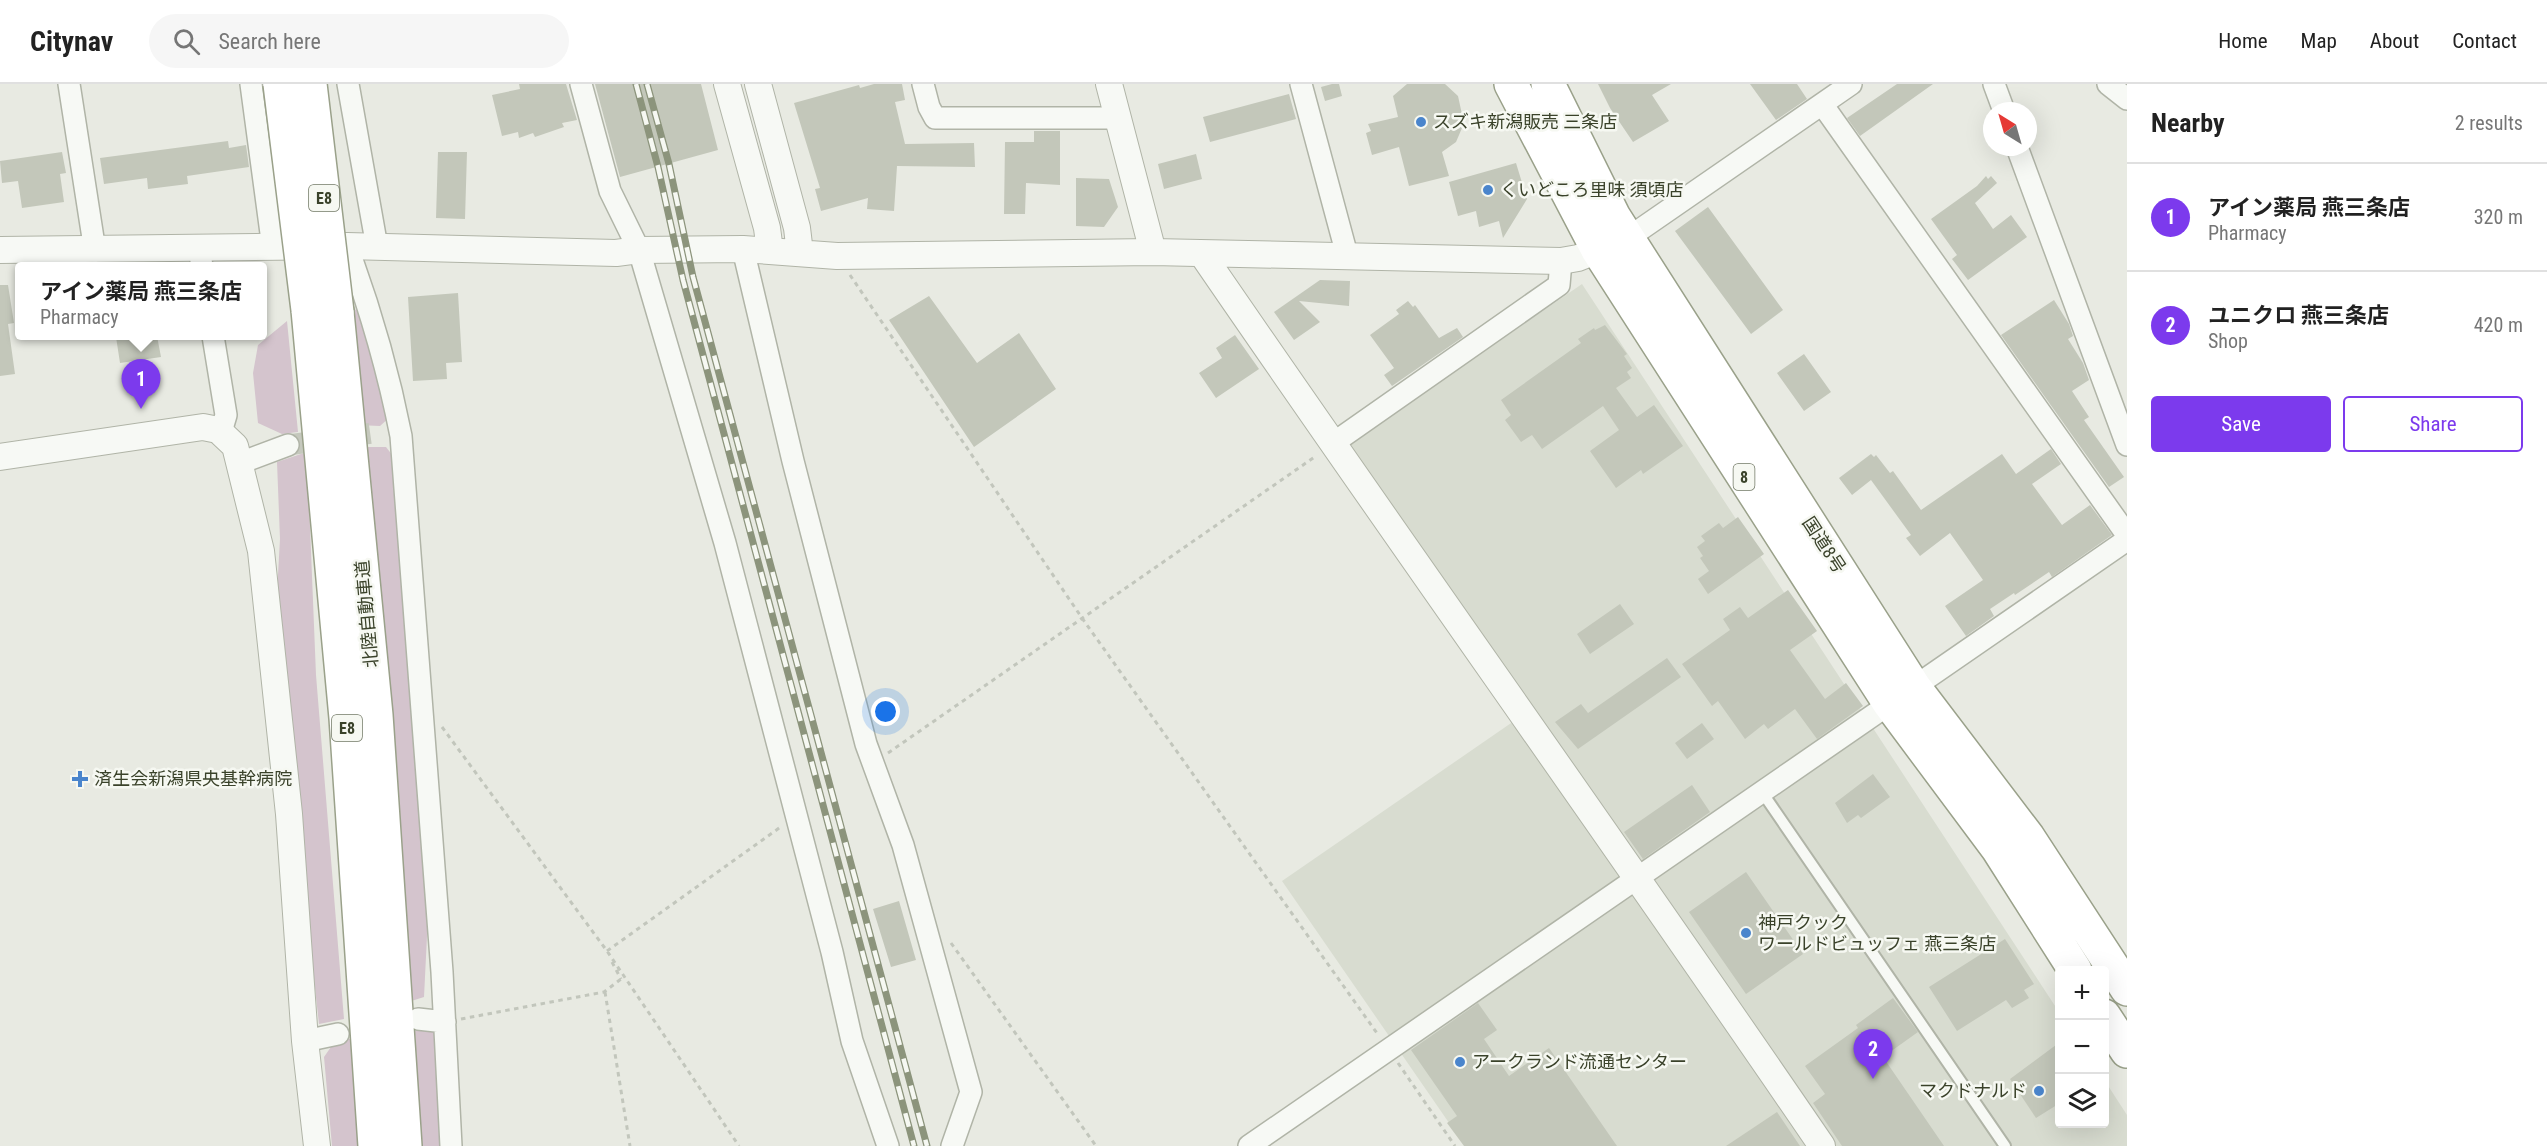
<!DOCTYPE html>
<html lang="en">
<head>
<meta charset="utf-8">
<style>
	body { margin:0; font-family:"Roboto Condensed","Noto Sans JP",sans-serif; background:#f6f6f6; color:#222 }
	.controls { position:absolute; right:18px; bottom:18px; display:grid; overflow:hidden; border-radius:6px; box-shadow:0 6px 24px #0002 }
	.controls button { width:54px; height:54px; display:grid; place-items:center; padding:0; border:0; border-bottom:2px solid #e0e0e0; background:#fff; color:#222; font:30px sans-serif }
	.compass { position:absolute; left:1983px; top:18px; width:54px; height:54px; border-radius:50%; background:#fff; box-shadow:0 6px 24px #0002; rotate:323deg }
	.you { position:absolute; left:886px; top:628px; width:21px; height:21px; margin:-15px; border:4px solid #fff; border-radius:50%; background:#1a73e8; box-shadow:0 0 0 9px #1a73e833 }
	.badge { display:grid; place-items:center; width:39px; height:39px; border-radius:50%; background:#7c3aed; color:#fff; font-size:20px; font-weight:700 }
	.pin { position:absolute; translate:-50% -50px; filter:drop-shadow(0 2px 3px #0008) }
	.pin::after { content:''; position:absolute; top:32px; width:21px; height:18px; background:inherit; clip-path:polygon(0 0,100% 0,50% 100%) }
	.popup { position:absolute; left:15px; top:178px; width:252px; height:78px; box-sizing:border-box; display:grid; place-content:center; border-radius:6px; background:#fff; filter:drop-shadow(0 2px 4px #0005); font-size:20px; white-space:nowrap; color:#767676 }
	.popup b { font-size:22px; color:#222 }
	.popup::after { content:''; position:absolute; left:50%; top:100%; margin-left:-12px; border:12px solid transparent; border-top-color:#fff }
	.list { margin:0; padding:0; list-style:none }
	h2 { display:flex; justify-content:space-between; align-items:center; height:78px; margin:0; padding:0 24px; font-size:26px }
	h2 small { font-size:20px; font-weight:400; color:#767676 }
	.list li { display:grid; grid-template-columns:39px 1fr auto; gap:18px; align-items:center; box-sizing:border-box; height:108px; padding:0 24px; border-top:2px solid #e0e0e0 }
	.list b { display:block; font-size:22px; white-space:nowrap }
	.list p { margin:0; font-size:20px; white-space:nowrap; color:#767676 }
	.list em { font-size:20px; font-style:normal; color:#767676 }
	.actions { display:flex; gap:12px; padding:18px 24px }
	.actions a { flex:1; padding:14px 0; border:2px solid #7c3aed; border-radius:6px; text-align:center; font-size:21px; color:#7c3aed }
	.actions .main { background:#7c3aed; color:#fff }
	.icon { flex:none; width:33px; height:33px; fill:none; stroke:currentColor; stroke-width:2; stroke-linecap:round; stroke-linejoin:round }
	.map { position:relative; flex:none; width:2127px; height:1062px; overflow:hidden }
	header { display:flex; align-items:center; gap:36px; box-sizing:border-box; height:84px; padding:0 30px; background:#fff; border-bottom:2px solid #e0e0e0 }
	header strong { font-size:28px }
	nav { display:flex; gap:33px; margin-inline-start:auto; font-size:21px }
	.search { width:420px; height:54px; background:#f6f6f6; display:flex; align-items:center; gap:15px; box-sizing:border-box; padding:0 21px; border-radius:33px; color:#767676; font-size:22px }
	main { display:flex }
	aside { flex:1; background:#fff }
	.map>svg:first-child { display:block }
	.built { fill:#d8dcd0 }
	.green { fill:#d4c4cd }
	.building { fill:#c3c7ba }
	.lines { fill:none; stroke-linecap:round; stroke-linejoin:round }
	.minor-tunnel { stroke:#c5c8bd; stroke-width:21; stroke-dasharray:21 10; stroke-linecap:butt }
	.service-casing { stroke:#b0b4a7; stroke-width:14 }
	.minor-casing { stroke:#b0b4a7; stroke-width:24 }
	.tertiary-casing { stroke:#b0b4a7; stroke-width:28 }
	.trunk-casing { stroke:#9aa18a; stroke-width:36 }
	.motorway-casing { stroke:#9aa18a; stroke-width:36 }
	.path { stroke:#c2c6bc; stroke-width:3; stroke-dasharray:4.5 4.5; stroke-linecap:butt }
	.service { stroke:#f7f9f5; stroke-width:10 }
	.minor { stroke:#f7f9f5; stroke-width:21 }
	.tertiary { stroke:#f7f9f5; stroke-width:26 }
	.trunk { stroke:#fff; stroke-width:33 }
	.motorway { stroke:#fff; stroke-width:33 }
	.rail-casing { stroke:#8c947c; stroke-width:7 }
	.rail { stroke:#f6f8f2; stroke-width:4.5; stroke-dasharray:14; stroke-linecap:butt }
	.motorway-bridge-casing { stroke:#9aa18a; stroke-width:36; stroke-linecap:butt }
	.motorway-bridge { stroke:#fff; stroke-width:33 }
	.poi-dot { fill:#4a85cc; stroke:#f6f8f2; stroke-width:2 }
	.labels { text-anchor:middle; stroke-width:5; stroke-linejoin:round; paint-order:stroke }
	.shield { fill:#f6f8f2; stroke:#727966; stroke-width:1.5 }
	.shield-label { font-size:16px; font-weight:bold; fill:#3a422a }
	.poi-label { font-size:18px; fill:#3a422a; stroke:#f6f8f2; text-anchor:start }
	.street-label { font-size:18px; fill:#3a422a; stroke:#f6f8f2 }
</style>
</head>
<body>
<header>
<strong>Citynav</strong>
<div class="search"><svg class="icon" aria-label="search" viewBox="0 0 24 24"><circle cx="10" cy="10" r="6"/><path d="M15 15l6 6"/></svg>Search here</div>
<nav><a>Home</a><a>Map</a><a>About</a><a>Contact</a></nav>
</header>
<main>
<div class="map">
<svg width="2127" height="1062" viewBox="0 0 2127 1062">
	<rect width="100%" height="100%" fill="#e8eae2"/>
	<path class="built" d="M 1582,200 L 2059,928 L 2060,1040 L 2104,1040 L 2105,997 L 2127,1031 L 2127,1062 L 1465,1062 L 1282,797 L 1533,624 L 1349,360 Z"/>
	<path class="green" d="M 349,222 L 367,232 L 391,332 L 380,342 L 357,341 Z
		M 287,237 L 298,348 L 282,350 L 258,339 L 253,289 L 258,261 Z
		M 366,363 L 386,363 L 393,372 L 429,812 L 424,913 L 405,919 Z
		M 307,368 L 316,591 L 344,935 L 319,940 L 275,544 L 280,455 L 277,378 Z
		M 434,944 L 449,1062 L 421,1062 L 415,947 Z
		M 342,955 L 351,955 L 358,1062 L 332,1062 L 324,973 L 333,960 Z"/>
	<path class="building" d="M 519,0 L 566,0 L 577,36 L 562,39 L 564,43 L 535,53 L 533,49 L 519,54 L 518,48 L 502,52 L 492,11 L 520,5 Z
		M 595,0 L 701,0 L 718,66 L 620,93 Z
		M 874,0 L 902,0 L 905,16 L 895,18 L 905,60 L 974,59 L 975,83 L 897,82 L 894,127 L 867,125 L 868,114 L 821,127 L 815,105 L 820,104 L 794,19 L 859,1 L 860,4 Z
		M 1332,0 L 1339,0 L 1342,12 L 1325,17 L 1321,3 Z
		M 1407,0 L 1445,0 L 1458,12 L 1463,35 L 1462,44 L 1456,58 L 1442,68 L 1449,92 L 1409,102 L 1399,63 L 1372,71 L 1366,49 L 1371,47 L 1368,40 L 1398,33 L 1393,12 Z
		M 1598,0 L 1671,0 L 1652,11 L 1669,37 L 1633,58 L 1610,24 Z
		M 1750,0 L 1797,0 L 1807,15 L 1776,36 Z
		M 1897,0 L 1933,0 L 1860,52 L 1847,34 Z
		M 1289,10 L 1296,35 L 1210,58 L 1203,33 Z
		M 1034,47 L 1060,47 L 1060,101 L 1026,99 L 1025,130 L 1004,130 L 1005,58 L 1034,58 Z
		M 228,57 L 229,64 L 246,61 L 249,83 L 187,92 L 188,100 L 148,105 L 147,94 L 104,100 L 100,74 Z
		M 62,68 L 66,89 L 60,90 L 64,118 L 22,124 L 18,97 L 2,99 L 0,77 Z
		M 438,68 L 467,68 L 465,135 L 436,134 Z
		M 1196,70 L 1202,95 L 1164,105 L 1158,80 Z
		M 1516,79 L 1527,115 L 1503,154 L 1499,137 L 1479,143 L 1476,127 L 1458,132 L 1449,98 Z
		M 1986,92 L 1988,95 L 1991,92 L 1997,99 L 1975,119 L 1993,145 L 2011,131 L 2027,153 L 1968,196 L 1952,175 L 1957,171 L 1931,135 L 1977,102 Z
		M 1076,94 L 1109,95 L 1118,123 L 1104,143 L 1076,142 Z
		M 1708,123 L 1783,226 L 1751,250 L 1675,147 Z
		M 1320,196 L 1350,197 L 1349,222 L 1299,217 L 1320,238 L 1294,256 L 1274,228 Z
		M 0,201 L 8,201 L 14,239 L 8,240 L 15,290 L 0,292 Z
		M 458,209 L 462,278 L 446,279 L 447,295 L 413,297 L 408,213 Z
		M 929,212 L 977,279 L 1019,249 L 1056,305 L 974,363 L 889,236 Z
		M 2054,216 L 2069,240 L 2073,252 L 2068,255 L 2083,279 L 2089,296 L 2072,307 L 2089,333 L 2084,336 L 2124,393 L 2109,403 L 2001,251 Z
		M 1408,217 L 1413,223 L 1415,221 L 1439,254 L 1457,244 L 1463,253 L 1392,302 L 1384,291 L 1394,284 L 1370,251 L 1399,230 L 1396,226 Z
		M 1605,241 L 1627,270 L 1624,272 L 1632,284 L 1627,288 L 1631,294 L 1616,304 L 1637,333 L 1654,321 L 1683,362 L 1643,390 L 1641,386 L 1616,404 L 1590,367 L 1619,346 L 1603,322 L 1542,365 L 1532,351 L 1521,358 L 1505,336 L 1511,331 L 1501,316 L 1581,259 L 1578,255 L 1594,244 L 1595,246 Z
		M 1235,251 L 1259,285 L 1216,314 L 1199,289 L 1222,274 L 1216,264 Z
		M 157,252 L 161,273 L 120,279 L 116,253 Z
		M 1804,270 L 1831,308 L 1804,327 L 1777,289 Z
		M 2051,365 L 2061,380 L 2032,400 L 2062,441 L 2090,421 L 2112,451 L 2052,493 L 2049,488 L 2015,511 L 2014,509 L 1990,525 L 1994,532 L 1966,552 L 1945,522 L 1983,496 L 1950,449 L 1920,472 L 1906,454 L 1911,451 L 1871,396 L 1852,411 L 1839,394 L 1871,370 L 1874,373 L 1876,371 L 1890,389 L 1893,387 L 1921,426 L 2002,370 L 2016,390 Z
		M 1738,433 L 1764,470 L 1708,510 L 1698,495 L 1709,487 L 1700,474 L 1703,472 L 1697,463 L 1705,457 L 1701,452 L 1719,439 L 1723,444 Z
		M 1788,506 L 1817,547 L 1790,566 L 1825,615 L 1846,599 L 1863,622 L 1817,655 L 1795,625 L 1768,645 L 1764,640 L 1745,655 L 1718,617 L 1712,622 L 1682,580 L 1730,546 L 1723,535 L 1740,523 L 1748,534 Z
		M 1620,520 L 1634,540 L 1590,570 L 1577,550 Z
		M 1667,574 L 1681,593 L 1578,665 L 1555,638 L 1581,620 L 1588,629 Z
		M 1702,639 L 1714,655 L 1687,675 L 1675,659 Z
		M 1873,690 L 1890,713 L 1861,734 L 1858,731 L 1847,739 L 1835,719 Z
		M 1692,701 L 1710,728 L 1643,775 L 1624,748 Z
		M 1746,788 L 1803,870 L 1746,910 L 1689,828 Z
		M 899,817 L 916,876 L 891,883 L 873,825 Z
		M 2005,855 L 2034,900 L 2024,906 L 2029,914 L 2012,924 L 2006,916 L 1957,947 L 1929,903 Z
		M 1893,914 L 1918,948 L 1883,973 L 1944,1062 L 1842,1062 L 1813,1019 L 1825,1010 L 1805,982 L 1858,944 L 1856,941 Z
		M 1478,919 L 1497,946 L 1484,955 L 1509,992 L 1549,964 L 1617,1062 L 1464,1062 L 1447,1039 L 1457,1032 L 1411,966 Z
		M 2060,958 L 2060,1019 L 2036,1034 L 2010,995 Z
		M 1777,1028 L 1800,1062 L 1726,1062 Z"/>
	<g class="lines">
		<path class="minor-tunnel" d="M 288,361 L 380,348"/>
		<g class="service-casing">
			<path id="service" d="M 1762,708 L 2005,1062"/>
		</g>
		<g class="minor-casing">
			<path id="minor" d="M 69,0 L 95,167
				M 251,0 L 273,164
				M 348,0 L 377,163
				M 581,0 L 610,107 L 639,166 L 725,459 L 832,868 L 852,957 L 888,1062
				M 923,0 L 929,23 L 935,34 L 1117,34
				M 1301,0 L 1347,171
				M 1994,0 L 2004,27
				M 2108,0 L 2127,15
				M 1822,20 L 2127,451
				M 2017,63 L 2127,361
				M 1628,154 L 1851,0
				M 347,162 C 370,224 388,286 401,352 L 442,888 L 451,1062
				M 199,165 L 202,182
				M 743,165 L 793,377 L 866,660 L 903,761 L 971,1008 L 952,1062
				M 213,252 L 226,331 L 221,348
				M 1332,360 L 1559,201 L 1561,177
				M 240,379 L 288,361
				M 418,935 L 445,938
				M 305,957 L 338,950
				M 1249,1062 L 2127,456"/>
		</g>
		<g class="tertiary-casing">
			<path id="tertiary" d="M 727,0 L 767,144 L 770,167
				M 758,0 L 797,144 L 800,169
				M 1109,0 L 1153,168
				M 0,166 L 347,162 L 616,169 L 639,166 L 743,165 L 837,172 L 1153,168 L 1561,177 L 1578,174 L 1616,159
				M 1202,170 C 1407,469 1618,763 1822,1062
				M 0,373 L 203,343 L 218,346 L 235,362 L 261,467 L 289,730 L 305,957 L 317,1062"/>
		</g>
		<g class="trunk-casing">
			<path id="trunk" d="M 1511,0 L 1598,166 L 1890,620 L 1998,765 L 2075,886
				M 1548,0 L 1614,133 L 1914,603 L 2028,753 L 2127,905
				M 2104,932 L 2127,967"/>
		</g>
		<g class="motorway-casing">
			<path id="motorway" d="M 308,226 L 346,634 L 375,1062
				M 337,228 L 376,631 L 405,1062"/>
		</g>
		<path class="path" d="M 850,191 L 1082,534 L 1379,952
			M 442,643 L 607,867 L 739,1062
			M 888,669 L 1316,372
			M 951,859 L 1096,1062
			M 607,867 L 782,742
			M 612,878 L 621,895
			M 605,908 L 630,1062
			M 461,935 L 604,908 L 621,895
			M 1398,979 L 1455,1062"/>
		<use href="#service" class="service"/>
		<use href="#minor" class="minor"/>
		<use href="#tertiary" class="tertiary"/>
		<use href="#trunk" class="trunk"/>
		<use href="#motorway" class="motorway"/>
		<g class="rail-casing">
			<path id="rail" d="M 636,0 L 658,83 L 683,196 L 914,1062
				M 647,0 L 669,80 L 693,193 L 927,1062"/>
		</g>
		<use href="#rail" class="rail"/>
		<g class="motorway-bridge-casing">
			<path id="motorway-bridge" d="M 280,0 L 308,226
				M 310,0 L 337,228"/>
		</g>
		<use href="#motorway-bridge" class="motorway-bridge"/>
	</g>
	<g class="poi-dot">
		<circle cx="1421" cy="38" r="6"/>
		<circle cx="1488" cy="106" r="6"/>
		<path d="M77 686h6v6h6v6h-6v6h-6v-6h-6v-6h6z"/>
		<circle cx="1746" cy="849" r="6"/>
		<circle cx="1460" cy="978" r="6"/>
		<circle cx="2039" cy="1007" r="6"/>
	</g>
	<g class="labels">
		<g class="shield">
			<rect x="309" y="101" width="30" height="26" rx="4.5"/>
			<rect x="1733.5" y="380" width="21" height="26" rx="4.5"/>
			<rect x="332" y="631" width="30" height="26" rx="4.5"/>
		</g>
		<g class="shield-label">
			<text x="324" y="120">E8</text>
			<text x="1744" y="399">8</text>
			<text x="347" y="650">E8</text>
		</g>
		<g class="poi-label">
			<text x="1433" y="44">スズキ新潟販売 三条店</text>
			<text x="1500" y="112">くいどころ里味 須頃店</text>
			<text x="94" y="701">済生会新潟県央基幹病院</text>
			<text x="1758" y="845">神戸クック<tspan x="1758" dy="21">ワールドビュッフェ 燕三条店</tspan></text>
			<text x="1472" y="984">アークランド流通センター</text>
			<text x="2027" y="1013" text-anchor="end">マクドナルド</text>
		</g>
		<g class="street-label">
			<text transform="translate(1824 461) rotate(57)" y="6">国道8号</text>
			<text transform="translate(367 530) rotate(-95)" y="6">北陸自動車道</text>
		</g>
	</g>
</svg>
<div class="controls">
<button>+</button>
<button>−</button>
<button><svg class="icon" aria-label="layers" viewBox="0 0 24 24"><path d="M12 4l9 5-9 5-9-5zM3 14l9 5 9-5"/></svg></button>
</div>
<svg class="compass" viewBox="-18 -18 36 36"><path d="M0-13l5 13h-10z" fill="#e53935"/><path d="M0 13l5-13h-10z" fill="#767676"/></svg>
<div class="you"></div>
<div class="pin badge" style="left:141px;top:325px">1</div>
<div class="popup"><b>アイン薬局 燕三条店</b>Pharmacy</div>
<div class="pin badge" style="left:1873px;top:995px">2</div>
</div>
<aside>
<h2>Nearby<small>2 results</small></h2>
<ul class="list">
<li><span class="badge">1</span><div><b>アイン薬局 燕三条店</b><p>Pharmacy</p></div><em>320 m</em></li>
<li><span class="badge">2</span><div><b>ユニクロ 燕三条店</b><p>Shop</p></div><em>420 m</em></li>
</ul>
<div class="actions"><a class="main">Save</a><a>Share</a></div>
</aside>
</main>
</body>
</html>
